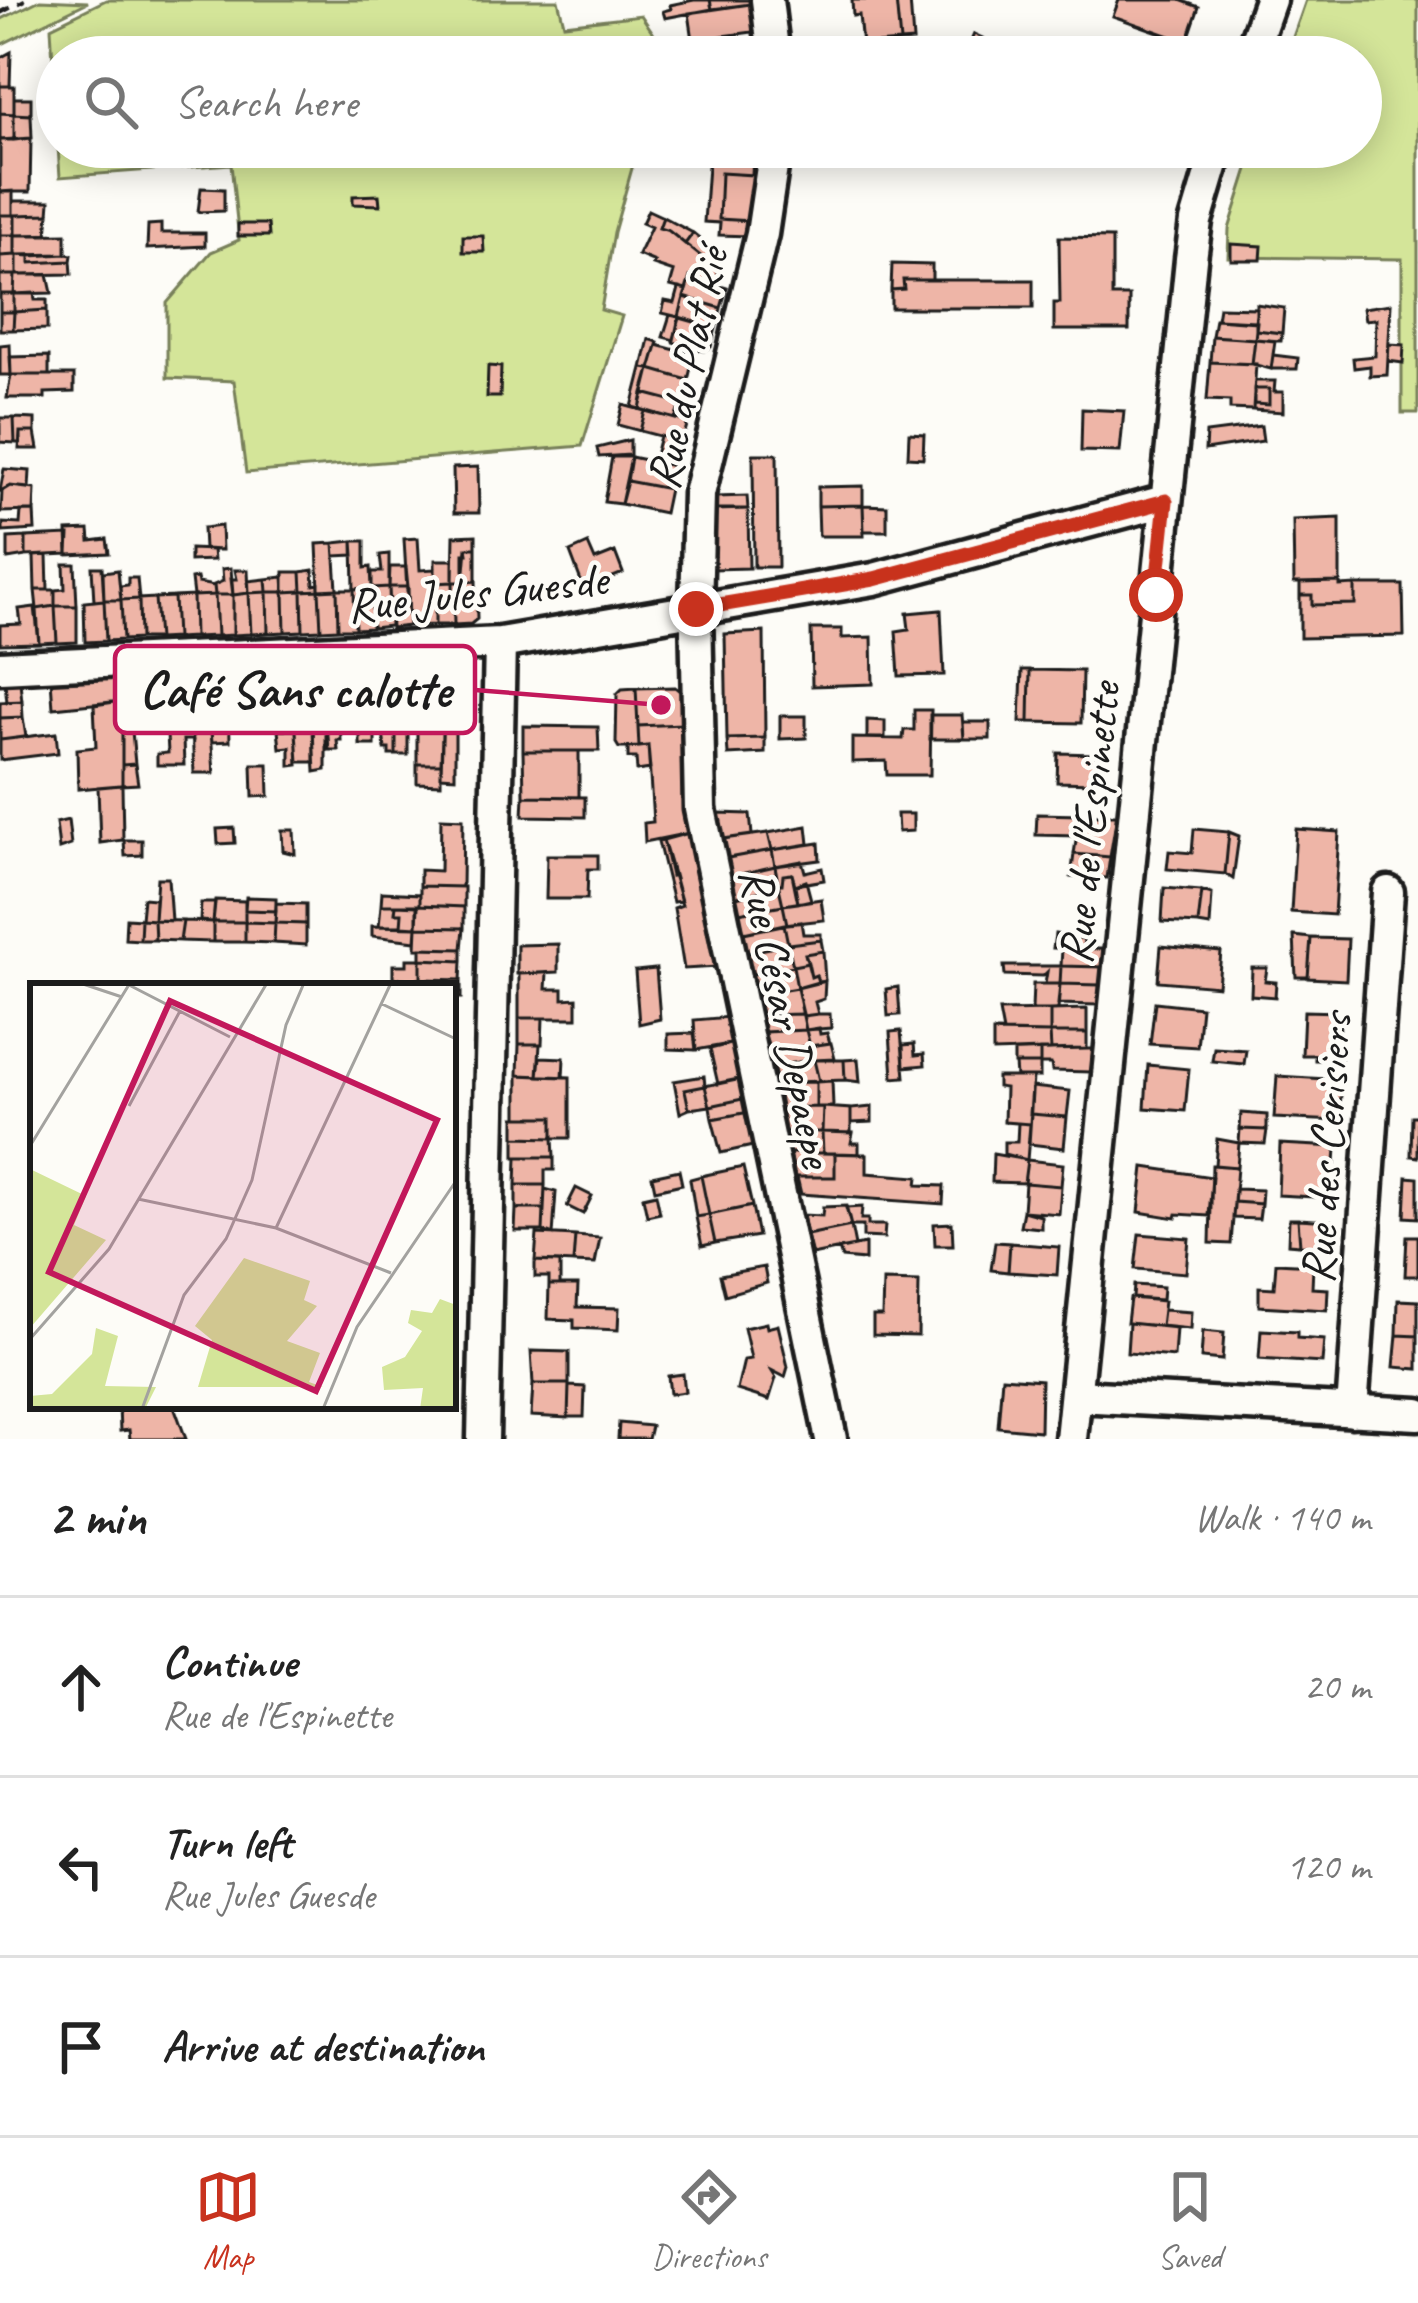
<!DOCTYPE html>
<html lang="en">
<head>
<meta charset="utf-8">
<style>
	body { margin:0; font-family:Caveat,sans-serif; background:#f6f6f6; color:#222 }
	.stop { position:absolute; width:36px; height:36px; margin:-27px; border:9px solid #c8321e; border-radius:50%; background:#fff }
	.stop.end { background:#c8321e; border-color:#fff; box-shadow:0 3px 12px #0008 }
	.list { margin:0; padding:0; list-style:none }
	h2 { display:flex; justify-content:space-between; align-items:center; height:156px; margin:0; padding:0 48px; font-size:51px }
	h2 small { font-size:39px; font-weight:400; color:#767676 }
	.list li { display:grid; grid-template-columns:78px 1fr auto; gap:36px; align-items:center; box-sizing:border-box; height:180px; padding:0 48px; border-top:3px solid #e0e0e0 }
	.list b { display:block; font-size:45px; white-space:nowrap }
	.list p { margin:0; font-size:39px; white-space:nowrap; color:#767676 }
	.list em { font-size:39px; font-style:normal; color:#767676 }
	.icon { flex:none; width:66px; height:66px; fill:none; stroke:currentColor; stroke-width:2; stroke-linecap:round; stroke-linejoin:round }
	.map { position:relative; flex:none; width:1418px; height:1439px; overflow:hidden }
	.search { position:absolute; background:#fff; box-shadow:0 6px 30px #0003; left:36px; right:36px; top:36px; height:132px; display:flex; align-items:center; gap:30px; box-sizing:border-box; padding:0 42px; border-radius:66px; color:#767676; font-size:45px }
	.sheet { height:696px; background:#fff }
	nav { display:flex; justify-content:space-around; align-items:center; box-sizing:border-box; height:168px; border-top:3px solid #e0e0e0; background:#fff; font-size:33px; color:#767676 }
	nav a { display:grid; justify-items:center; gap:6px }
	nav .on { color:#c8321e }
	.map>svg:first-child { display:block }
	.green { fill:#d4e599; stroke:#78805a; stroke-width:3 }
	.building { fill:#eeb5a7; stroke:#1c1c1c; stroke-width:3 }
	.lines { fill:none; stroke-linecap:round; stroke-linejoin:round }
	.street-casing { stroke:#1c1c1c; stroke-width:39 }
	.path { stroke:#1c1c1c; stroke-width:4.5; stroke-dasharray:12 9; stroke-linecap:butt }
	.street { stroke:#fdfcf7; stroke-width:30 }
	.route { stroke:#c8321e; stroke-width:15 }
	.labels { text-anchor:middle; stroke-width:9; stroke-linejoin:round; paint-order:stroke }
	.street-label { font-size:48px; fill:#1c1c1c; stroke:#fdfcf7 }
	.inset-road { fill:none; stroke:#a3a29f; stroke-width:3 }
	.view { fill:#c2185b; fill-opacity:0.15; stroke:#c2185b; stroke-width:6 }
	.inset-edge { fill:none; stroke:#1c1c1c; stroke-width:6 }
	.leader { fill:none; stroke:#c2185b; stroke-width:4.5 }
	.callout-dot { fill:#c2185b; stroke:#fdfcf7; stroke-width:4.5 }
	.callout { fill:#fdfcf7; stroke:#c2185b; stroke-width:4.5 }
	.callout-label { font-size:51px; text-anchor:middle; font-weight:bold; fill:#1c1c1c }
</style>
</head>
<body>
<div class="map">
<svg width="1418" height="1439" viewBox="0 0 1418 1439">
	<rect width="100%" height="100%" fill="#fdfcf7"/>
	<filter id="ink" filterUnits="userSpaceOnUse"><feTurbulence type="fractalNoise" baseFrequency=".00833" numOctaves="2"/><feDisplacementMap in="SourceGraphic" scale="24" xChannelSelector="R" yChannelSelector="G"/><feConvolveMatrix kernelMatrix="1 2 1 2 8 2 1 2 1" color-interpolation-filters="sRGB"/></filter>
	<g filter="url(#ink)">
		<path class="green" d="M 40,0 L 88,2 L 0,45 L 0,20 Z
			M 106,0 L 558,0 L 564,24 L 641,15 L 666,52 L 664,57 L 57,57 L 57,132 L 51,27 Z
			M 1306,0 L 1418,0 L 1418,413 L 1402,413 L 1402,259 L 1228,257 L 1229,229 L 1255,147 L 1361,147 L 1361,57 L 1286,57 Z
			M 58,147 L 638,147 L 614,232 L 601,310 L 622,316 L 582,446 L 246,473 L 234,381 L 167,378 L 167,303 L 211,252 L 239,240 L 231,164 L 60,177 Z"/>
		<path class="building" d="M 694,0 L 710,0 L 712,9 L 665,18 L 663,11 L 671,9 L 670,5 Z
			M 710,0 L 758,0 L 758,3 L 712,9 Z
			M 852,0 L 896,0 L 900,42 L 862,45 L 859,15 L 853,16 Z
			M 896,0 L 910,0 L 913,41 L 900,42 Z
			M 1119,0 L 1180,0 L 1199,7 L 1187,42 L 1113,16 Z
			M 757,3 L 760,31 L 693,40 L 689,13 Z
			M 974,34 L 991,42 L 984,57 L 966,52 Z
			M 11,52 L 10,86 L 0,86 L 0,58 Z
			M 0,86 L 14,86 L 14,114 L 0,113 Z
			M 14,98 L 31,98 L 31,115 L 14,114 Z
			M 0,113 L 14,114 L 14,140 L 0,140 Z
			M 14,114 L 31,115 L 32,138 L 14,140 Z
			M 31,138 L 30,192 L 0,192 L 0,140 Z
			M 709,152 L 753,154 L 752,175 L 721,173 L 719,219 L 751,221 L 750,236 L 719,235 L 720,223 L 704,222 Z
			M 721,173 L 753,175 L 751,221 L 719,219 Z
			M 201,188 L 224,189 L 224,211 L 198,212 Z
			M 13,191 L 13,215 L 0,215 L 0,192 Z
			M 379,195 L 380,205 L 353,204 L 353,196 Z
			M 13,201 L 50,201 L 49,214 L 13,215 Z
			M 648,210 L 663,217 L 659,228 L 669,231 L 719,271 L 714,284 L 690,277 L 686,290 L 670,286 L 674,272 L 653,265 L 655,262 L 638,255 L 651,227 L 642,223 Z
			M 49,214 L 47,235 L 15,235 L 15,215 Z
			M 0,215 L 15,215 L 15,235 L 0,235 Z
			M 663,217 L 693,233 L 685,244 L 669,231 L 659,228 Z
			M 161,224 L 161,233 L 205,233 L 205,246 L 147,249 L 148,225 Z
			M 238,224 L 268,224 L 269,236 L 238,236 Z
			M 693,233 L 720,255 L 712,265 L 685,244 Z
			M 66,234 L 66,254 L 15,255 L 15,235 Z
			M 0,235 L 15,235 L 15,255 L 0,256 Z
			M 463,236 L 483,236 L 484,252 L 463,252 Z
			M 1059,237 L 1112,238 L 1112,296 L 1129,296 L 1129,330 L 1054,330 L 1054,303 L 1060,303 Z
			M 1231,244 L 1262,246 L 1261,260 L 1231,260 Z
			M 66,254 L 72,255 L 71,261 L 30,263 L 30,256 Z
			M 17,255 L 17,275 L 0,275 L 0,256 Z
			M 17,255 L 30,256 L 30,263 L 71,261 L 72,274 L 17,275 Z
			M 892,264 L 932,265 L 932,280 L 903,280 L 904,289 L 891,290 Z
			M 0,275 L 15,275 L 14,294 L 0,294 Z
			M 15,275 L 48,275 L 52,293 L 14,294 Z
			M 690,277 L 727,288 L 721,308 L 684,297 Z
			M 903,280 L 1033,280 L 1033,308 L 891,308 L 891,290 L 904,289 Z
			M 679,288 L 686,290 L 679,317 L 662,313 L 665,301 L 675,303 Z
			M 34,293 L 35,300 L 47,300 L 47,310 L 14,312 L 14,294 Z
			M 0,294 L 14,294 L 14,312 L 0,312 Z
			M 684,297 L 721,308 L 716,328 L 679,317 Z
			M 1256,304 L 1284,308 L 1282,333 L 1256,330 Z
			M 1391,304 L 1387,375 L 1370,376 L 1370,366 L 1354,368 L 1353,358 L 1375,356 L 1376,319 L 1365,320 L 1363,308 Z
			M 1219,307 L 1257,308 L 1255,321 L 1217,319 Z
			M 47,310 L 47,329 L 13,330 L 14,312 Z
			M 0,312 L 14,312 L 13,330 L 0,330 Z
			M 670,315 L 679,317 L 674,340 L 663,337 Z
			M 680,318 L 716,328 L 711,347 L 704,351 L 673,342 Z
			M 1215,319 L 1257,322 L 1255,339 L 1212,336 Z
			M 1256,330 L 1282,333 L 1281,341 L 1255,339 Z
			M 1212,336 L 1255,339 L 1252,364 L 1210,362 Z
			M 649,339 L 658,342 L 650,369 L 642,368 Z
			M 1255,339 L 1275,341 L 1271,369 L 1252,364 Z
			M 10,344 L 11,375 L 0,375 L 0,345 Z
			M 1389,344 L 1404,345 L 1403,363 L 1388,361 Z
			M 657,345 L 694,355 L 688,380 L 650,369 Z
			M 1273,355 L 1298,358 L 1297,369 L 1271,369 Z
			M 49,356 L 49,375 L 11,375 L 10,357 Z
			M 1210,362 L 1256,364 L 1253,410 L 1230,409 L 1230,401 L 1207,400 Z
			M 488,366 L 501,367 L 500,397 L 487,397 Z
			M 642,368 L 650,369 L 640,409 L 632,407 Z
			M 650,369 L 688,380 L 681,403 L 643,393 Z
			M 11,375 L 74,375 L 74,392 L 45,393 L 45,398 L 7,398 Z
			M 1255,381 L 1275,381 L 1274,392 L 1283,392 L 1283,412 L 1253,410 L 1254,393 L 1254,404 L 1269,405 L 1269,389 L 1254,389 Z
			M 1254,389 L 1269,389 L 1269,405 L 1254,404 Z
			M 643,393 L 681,403 L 675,419 L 640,409 Z
			M 623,405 L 645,411 L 640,431 L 618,425 Z
			M 1082,409 L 1124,411 L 1120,452 L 1081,451 Z
			M 645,411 L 688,422 L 682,442 L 640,431 Z
			M 0,418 L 14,418 L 15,443 L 0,442 Z
			M 14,418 L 35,419 L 35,432 L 20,432 L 20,443 L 15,443 Z
			M 1261,426 L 1263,441 L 1205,450 L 1206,433 Z
			M 20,432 L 35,432 L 38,449 L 19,449 Z
			M 909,433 L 924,434 L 923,458 L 908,457 Z
			M 660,436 L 681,442 L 677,453 L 655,455 Z
			M 630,440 L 630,455 L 599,457 L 597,448 Z
			M 753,454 L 777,454 L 778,567 L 754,567 Z
			M 612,457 L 631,457 L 621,504 L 604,502 Z
			M 631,457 L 674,466 L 669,489 L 627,481 Z
			M 478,467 L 479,513 L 454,513 L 453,468 Z
			M 4,469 L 30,471 L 29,488 L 10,486 L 0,491 Z
			M 627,481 L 669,489 L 664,513 L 621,504 Z
			M 10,486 L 35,489 L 34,511 L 1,512 L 2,491 Z
			M 863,486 L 863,505 L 818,506 L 818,487 Z
			M 747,496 L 748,509 L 715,510 L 716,497 Z
			M 863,505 L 864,536 L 819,536 L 818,506 Z
			M 863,505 L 887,506 L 887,531 L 864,531 Z
			M 714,509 L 748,509 L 749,568 L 713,569 Z
			M 21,511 L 34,511 L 35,530 L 3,532 L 3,523 L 20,524 Z
			M 1340,518 L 1340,582 L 1294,583 L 1293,520 Z
			M 221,526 L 222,550 L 204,549 L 203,528 Z
			M 89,530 L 90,541 L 107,539 L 109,553 L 68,555 L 67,531 Z
			M 69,535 L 68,554 L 26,556 L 26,537 Z
			M 476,535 L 476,548 L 467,548 L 468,554 L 464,554 L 464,582 L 453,582 L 454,536 Z
			M 26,537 L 26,556 L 8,559 L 8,538 Z
			M 418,538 L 420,570 L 435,569 L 435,625 L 409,626 L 404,539 Z
			M 353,541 L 354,555 L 335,556 L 334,543 Z
			M 353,541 L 365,541 L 365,568 L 371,567 L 372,588 L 354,589 Z
			M 334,543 L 337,589 L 319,590 L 317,544 Z
			M 588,544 L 595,560 L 615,552 L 623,573 L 584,589 L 570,552 Z
			M 467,548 L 476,548 L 476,581 L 464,582 Z
			M 190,549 L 213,550 L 214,560 L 190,561 Z
			M 389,554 L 389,587 L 372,588 L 372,572 L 382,572 L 380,555 Z
			M 47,555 L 48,590 L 35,590 L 34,556 Z
			M 435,560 L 453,560 L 453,582 L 435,583 Z
			M 64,564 L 75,564 L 77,606 L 55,606 L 55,590 L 65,589 Z
			M 92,567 L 102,567 L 104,600 L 94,601 Z
			M 390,567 L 406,567 L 408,587 L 389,587 Z
			M 231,568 L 233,595 L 215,595 L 214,585 L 223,581 L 222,569 Z
			M 118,570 L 121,600 L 104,600 L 103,572 Z
			M 235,570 L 248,570 L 249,593 L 233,595 L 231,579 L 237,579 Z
			M 313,570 L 314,585 L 319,584 L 319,590 L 302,591 L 301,572 Z
			M 284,572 L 301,572 L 302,591 L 284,592 Z
			M 283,577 L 284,592 L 267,592 L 266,579 Z
			M 128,578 L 137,578 L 139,599 L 121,600 L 120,586 L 128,585 Z
			M 197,578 L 198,583 L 214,586 L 215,595 L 193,596 L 191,579 Z
			M 266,579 L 267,592 L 249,593 L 248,581 Z
			M 476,581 L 477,619 L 471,624 L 454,625 L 453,582 Z
			M 453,582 L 454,625 L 435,625 L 435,583 Z
			M 1340,582 L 1340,586 L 1355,585 L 1355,604 L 1312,605 L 1312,595 L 1300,595 L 1300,583 Z
			M 1355,585 L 1403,585 L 1404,636 L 1300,638 L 1300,595 L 1312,595 L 1312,605 L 1355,604 Z
			M 389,587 L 408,587 L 409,626 L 391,628 Z
			M 389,587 L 390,626 L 372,628 L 372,588 Z
			M 372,588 L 372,628 L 355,629 L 354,589 Z
			M 337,589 L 354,589 L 355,629 L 338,629 Z
			M 337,589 L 338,629 L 321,630 L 319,590 Z
			M 35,590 L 55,590 L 55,606 L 37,609 Z
			M 319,590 L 321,630 L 303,631 L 302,591 Z
			M 302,591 L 303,631 L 285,632 L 284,592 Z
			M 267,592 L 284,592 L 285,632 L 268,633 Z
			M 267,592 L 268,633 L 251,634 L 249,593 Z
			M 249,593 L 251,634 L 233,635 L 233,595 Z
			M 215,595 L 233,595 L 233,635 L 217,636 Z
			M 215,595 L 217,636 L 194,637 L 193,596 Z
			M 193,596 L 194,637 L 176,638 L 174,597 Z
			M 174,597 L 176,638 L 158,639 L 155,598 Z
			M 155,598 L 158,639 L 140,639 L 139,599 Z
			M 139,599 L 140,639 L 123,640 L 121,600 Z
			M 104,600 L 121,600 L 123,640 L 106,641 Z
			M 104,600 L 106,641 L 85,642 L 84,602 Z
			M 55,606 L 57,642 L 39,643 L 37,609 Z
			M 55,606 L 77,606 L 77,642 L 57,643 Z
			M 35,607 L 39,643 L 0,644 L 0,625 L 21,624 L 19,609 Z
			M 941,610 L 944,675 L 899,676 L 896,631 L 909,629 L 907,613 Z
			M 811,629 L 842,629 L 842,638 L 872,637 L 873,684 L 812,686 Z
			M 764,632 L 765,738 L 727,739 L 725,634 Z
			M 1022,670 L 1030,670 L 1029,722 L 1020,722 Z
			M 1030,670 L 1082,671 L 1081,723 L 1029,722 Z
			M 121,676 L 122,701 L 53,708 L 51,680 Z
			M 20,682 L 22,701 L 7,702 L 5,683 Z
			M 675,687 L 681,692 L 682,724 L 638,726 L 636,688 Z
			M 636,688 L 639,747 L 619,748 L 616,743 L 617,694 L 622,689 Z
			M 22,701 L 23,717 L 0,718 L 0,702 Z
			M 122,701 L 122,785 L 78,789 L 77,749 L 96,747 L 94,705 Z
			M 229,702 L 230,741 L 212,742 L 209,703 Z
			M 141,703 L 142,730 L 132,731 L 135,764 L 122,765 L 122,705 Z
			M 209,703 L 214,773 L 194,773 L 191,705 Z
			M 443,703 L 441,764 L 417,764 L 417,719 L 430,719 L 428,704 Z
			M 396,705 L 396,755 L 389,755 L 389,749 L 385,749 L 380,707 Z
			M 396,705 L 413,705 L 414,730 L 408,731 L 408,755 L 396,755 Z
			M 360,706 L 375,706 L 375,745 L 360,745 Z
			M 339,707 L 341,740 L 337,740 L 338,750 L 329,750 L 326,708 Z
			M 466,707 L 465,719 L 455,719 L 455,777 L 441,776 L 443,709 Z
			M 326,708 L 326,770 L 315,772 L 312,709 Z
			M 914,710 L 931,710 L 930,775 L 887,775 L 886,761 L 852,762 L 852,738 L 903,739 L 904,730 L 914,730 Z
			M 930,715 L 962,715 L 964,739 L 930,739 Z
			M 313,716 L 314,762 L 298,762 L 295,717 Z
			M 780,716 L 806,716 L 806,738 L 780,739 Z
			M 23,717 L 26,737 L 0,740 L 0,718 Z
			M 867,720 L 885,721 L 885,738 L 867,738 Z
			M 963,722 L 990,722 L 990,739 L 964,739 Z
			M 682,724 L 683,803 L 689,833 L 645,842 L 644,823 L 653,822 L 648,746 L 639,747 L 638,726 Z
			M 523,726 L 598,727 L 599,751 L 523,751 Z
			M 278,730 L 296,730 L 298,765 L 290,766 L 290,747 L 280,748 Z
			M 170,732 L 192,732 L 193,740 L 183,740 L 184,765 L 157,765 L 157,754 L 168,753 L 167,734 Z
			M 56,733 L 58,753 L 0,760 L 0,740 Z
			M 765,738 L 765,753 L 728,755 L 727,739 Z
			M 648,746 L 650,769 L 637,771 L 636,758 L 628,758 L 628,748 Z
			M 523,751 L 579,751 L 579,797 L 524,796 Z
			M 1058,753 L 1096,754 L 1095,783 L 1057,782 Z
			M 135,764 L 138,784 L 122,785 L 122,765 Z
			M 252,764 L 268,764 L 269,796 L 253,797 Z
			M 417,764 L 441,764 L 441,784 L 417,783 Z
			M 122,785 L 123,840 L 100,843 L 98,787 Z
			M 524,796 L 585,797 L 585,817 L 523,816 Z
			M 717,813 L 750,814 L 752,835 L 723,839 Z
			M 897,814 L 913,814 L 913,831 L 898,832 Z
			M 1037,814 L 1080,815 L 1077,836 L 1036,835 Z
			M 1080,815 L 1117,815 L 1110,857 L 1074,854 Z
			M 441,818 L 463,819 L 462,887 L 420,886 L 420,870 L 440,871 Z
			M 68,820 L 71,845 L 59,849 L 56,823 Z
			M 807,826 L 809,844 L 772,850 L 768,833 Z
			M 234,828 L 235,843 L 218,844 L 217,829 Z
			M 1194,829 L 1229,832 L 1225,874 L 1167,869 L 1169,851 L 1192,853 Z
			M 1296,829 L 1339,832 L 1334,915 L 1291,912 Z
			M 282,830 L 294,830 L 295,854 L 283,851 Z
			M 1229,832 L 1239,836 L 1233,879 L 1225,874 Z
			M 689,833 L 697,872 L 717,967 L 684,969 L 674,908 L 682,905 L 663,840 Z
			M 768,833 L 772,850 L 728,858 L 723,839 Z
			M 124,840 L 142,840 L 142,855 L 125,856 Z
			M 663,840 L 671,876 L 674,875 L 681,901 L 673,902 L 658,841 Z
			M 819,843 L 820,860 L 775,866 L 772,850 Z
			M 772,850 L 775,866 L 732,876 L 728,858 Z
			M 1074,854 L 1110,857 L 1107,878 L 1071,877 Z
			M 547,855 L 598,855 L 598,869 L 588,869 L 587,899 L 546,899 Z
			M 802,861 L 805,872 L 822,868 L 824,880 L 795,885 L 792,874 L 783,875 L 782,884 L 778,884 L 775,866 Z
			M 775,866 L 779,887 L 736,897 L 732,876 Z
			M 792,874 L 798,903 L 783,905 L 778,884 L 782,884 L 783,875 Z
			M 157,878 L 168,878 L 171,921 L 154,920 Z
			M 806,881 L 811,900 L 798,903 L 795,885 Z
			M 420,886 L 464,887 L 464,907 L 420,905 Z
			M 779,887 L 783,905 L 739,913 L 736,897 Z
			M 1164,888 L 1202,891 L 1198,924 L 1162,922 Z
			M 1202,891 L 1212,894 L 1210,926 L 1198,924 Z
			M 382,892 L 420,894 L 420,905 L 381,905 Z
			M 246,897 L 276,898 L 276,911 L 245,910 Z
			M 143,898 L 155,899 L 154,920 L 141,919 Z
			M 821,899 L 824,920 L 787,924 L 783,905 Z
			M 215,900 L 245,901 L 245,922 L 213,922 Z
			M 201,903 L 215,903 L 213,922 L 200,921 Z
			M 276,903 L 306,904 L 306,924 L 275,923 Z
			M 381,905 L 396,905 L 395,913 L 402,913 L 401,926 L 379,926 Z
			M 396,905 L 418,906 L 417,927 L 401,926 L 402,913 L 395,913 Z
			M 417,905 L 464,907 L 464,928 L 417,927 Z
			M 783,905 L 787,924 L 744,933 L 739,913 Z
			M 245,910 L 276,911 L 275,923 L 245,922 Z
			M 126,918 L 141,919 L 140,940 L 125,939 Z
			M 141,919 L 154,920 L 155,940 L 140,940 Z
			M 154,920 L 183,921 L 180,941 L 155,940 Z
			M 183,921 L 213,922 L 213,942 L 180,941 Z
			M 213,922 L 245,922 L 245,942 L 213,942 Z
			M 245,922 L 275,923 L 274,943 L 245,942 Z
			M 801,922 L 803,934 L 821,934 L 821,940 L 788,944 L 784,924 Z
			M 275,923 L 306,924 L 306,945 L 274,943 Z
			M 784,924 L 788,944 L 747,953 L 744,933 Z
			M 372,926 L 417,927 L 416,941 L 372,936 Z
			M 417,927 L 464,928 L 462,949 L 416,948 Z
			M 1055,934 L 1084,939 L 1083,949 L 1053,948 Z
			M 1294,936 L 1311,938 L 1308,977 L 1296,977 Z
			M 1311,938 L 1348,939 L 1346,980 L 1308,978 Z
			M 821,940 L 823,951 L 805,954 L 808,963 L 793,966 L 788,944 Z
			M 558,944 L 558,972 L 517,974 L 517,945 Z
			M 788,944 L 793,966 L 752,974 L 747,953 Z
			M 1161,946 L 1221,952 L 1218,986 L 1158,981 Z
			M 421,948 L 462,949 L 462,961 L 421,959 Z
			M 1062,949 L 1103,949 L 1102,967 L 1061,966 Z
			M 823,951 L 825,981 L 818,982 L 816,975 L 811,977 L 805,954 Z
			M 407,959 L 421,959 L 421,979 L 393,978 L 393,965 L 407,965 Z
			M 421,959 L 462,961 L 461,980 L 421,979 Z
			M 808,963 L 811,977 L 816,975 L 818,982 L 797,988 L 793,966 Z
			M 793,966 L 797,988 L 756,995 L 752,974 Z
			M 1004,966 L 1061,966 L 1060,984 L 1045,984 L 1047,972 L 1043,976 L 1005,975 Z
			M 1061,966 L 1102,967 L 1100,985 L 1060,984 Z
			M 1252,968 L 1267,968 L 1265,981 L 1276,982 L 1275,997 L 1251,995 Z
			M 656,969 L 660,1019 L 639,1024 L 635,971 Z
			M 547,973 L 546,989 L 563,989 L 563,999 L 577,998 L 577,1018 L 519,1018 L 519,974 Z
			M 424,979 L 461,980 L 461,998 L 453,998 L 453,986 L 423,986 Z
			M 825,981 L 824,999 L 815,1002 L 818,1014 L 803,1016 L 797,988 Z
			M 1033,984 L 1060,984 L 1058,1010 L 1032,1010 Z
			M 1060,984 L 1100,985 L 1098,1005 L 1058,1004 Z
			M 898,987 L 900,1015 L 888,1016 L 886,989 Z
			M 797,988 L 803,1014 L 761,1015 L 756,995 Z
			M 1155,1002 L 1201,1007 L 1197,1047 L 1150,1044 Z
			M 1087,1009 L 1087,1033 L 1050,1033 L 1050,1010 Z
			M 1050,1010 L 1050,1033 L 1003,1032 L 999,1011 Z
			M 1304,1011 L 1339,1012 L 1341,1060 L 1315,1060 L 1315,1055 L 1302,1055 Z
			M 803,1014 L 806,1030 L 764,1032 L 761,1015 Z
			M 818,1014 L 830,1014 L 831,1028 L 806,1030 L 803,1016 Z
			M 729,1017 L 735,1043 L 696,1050 L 694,1020 Z
			M 519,1018 L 543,1018 L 542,1044 L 519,1044 Z
			M 819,1028 L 820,1034 L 827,1033 L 830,1043 L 810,1046 L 806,1030 Z
			M 806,1030 L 810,1046 L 769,1050 L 764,1032 Z
			M 901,1031 L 905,1077 L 893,1078 L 890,1032 Z
			M 993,1032 L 1050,1033 L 1051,1050 L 993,1052 Z
			M 694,1033 L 696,1050 L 668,1049 L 668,1034 Z
			M 1050,1033 L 1087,1033 L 1087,1049 L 1051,1050 Z
			M 734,1043 L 741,1079 L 718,1084 L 710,1049 Z
			M 831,1043 L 835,1059 L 813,1060 L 810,1046 Z
			M 519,1044 L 540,1044 L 538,1076 L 518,1075 Z
			M 914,1044 L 915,1055 L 924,1054 L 925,1065 L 904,1067 L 903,1045 Z
			M 810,1046 L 813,1060 L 773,1066 L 769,1050 Z
			M 1214,1048 L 1246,1050 L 1244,1064 L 1212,1061 Z
			M 1087,1049 L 1093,1049 L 1091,1072 L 1052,1071 L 1051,1064 L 1040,1064 L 1040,1050 Z
			M 1040,1050 L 1040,1064 L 1014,1064 L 1014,1051 Z
			M 540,1057 L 564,1058 L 563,1077 L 538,1076 Z
			M 858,1059 L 860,1082 L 845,1080 L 844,1060 Z
			M 814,1060 L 819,1081 L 777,1083 L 773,1066 Z
			M 814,1060 L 844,1060 L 845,1080 L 819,1081 Z
			M 1015,1064 L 1040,1064 L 1040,1077 L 1016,1077 Z
			M 1148,1065 L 1189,1069 L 1185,1111 L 1145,1108 Z
			M 518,1075 L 570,1077 L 570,1138 L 553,1138 L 553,1117 L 518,1117 Z
			M 704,1076 L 705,1086 L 685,1090 L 689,1109 L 680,1113 L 674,1081 Z
			M 1277,1076 L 1342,1080 L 1339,1121 L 1274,1118 Z
			M 997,1077 L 1033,1077 L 1030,1124 L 1004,1122 L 1005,1088 L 997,1087 Z
			M 743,1078 L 747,1098 L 710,1106 L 705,1086 Z
			M 832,1081 L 833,1107 L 816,1107 L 816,1082 Z
			M 816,1082 L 816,1107 L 781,1108 L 777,1083 Z
			M 705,1086 L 710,1106 L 689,1109 L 685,1090 Z
			M 1032,1087 L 1070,1091 L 1067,1117 L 1030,1114 Z
			M 747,1098 L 749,1112 L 712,1119 L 710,1106 Z
			M 823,1107 L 822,1132 L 785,1132 L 781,1108 Z
			M 823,1107 L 851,1109 L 851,1133 L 822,1132 Z
			M 872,1107 L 872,1122 L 851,1123 L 851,1109 Z
			M 749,1112 L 757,1145 L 721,1153 L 712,1119 Z
			M 1241,1113 L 1267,1115 L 1267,1130 L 1240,1129 Z
			M 1031,1114 L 1067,1117 L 1064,1148 L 1029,1144 Z
			M 1412,1116 L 1418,1116 L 1418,1157 L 1411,1156 Z
			M 515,1117 L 553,1117 L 553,1138 L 515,1137 Z
			M 1018,1123 L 1030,1124 L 1027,1160 L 1004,1154 L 1004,1142 L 1017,1142 Z
			M 1240,1129 L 1267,1130 L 1265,1144 L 1239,1143 Z
			M 785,1132 L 822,1132 L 823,1153 L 790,1153 Z
			M 822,1132 L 853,1133 L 851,1143 L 859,1143 L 859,1154 L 823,1153 Z
			M 515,1137 L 553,1138 L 554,1157 L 515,1157 Z
			M 1217,1139 L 1239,1143 L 1237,1167 L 1215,1165 Z
			M 1280,1144 L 1336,1147 L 1333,1198 L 1278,1195 Z
			M 790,1153 L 835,1153 L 835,1177 L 795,1177 Z
			M 835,1153 L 867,1154 L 867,1173 L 918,1177 L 917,1185 L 944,1186 L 943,1204 L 801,1194 L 797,1177 L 835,1177 Z
			M 993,1154 L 1027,1160 L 1024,1183 L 992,1182 Z
			M 517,1157 L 554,1157 L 554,1170 L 545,1170 L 545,1185 L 516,1185 Z
			M 1027,1160 L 1063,1164 L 1061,1186 L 1024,1183 Z
			M 1212,1165 L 1237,1167 L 1231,1244 L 1210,1243 Z
			M 743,1167 L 752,1206 L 709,1215 L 701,1176 Z
			M 1144,1167 L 1212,1177 L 1209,1216 L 1177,1214 L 1176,1218 L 1139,1212 Z
			M 679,1170 L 682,1184 L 655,1190 L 652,1176 Z
			M 701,1176 L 709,1215 L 696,1217 L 690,1179 Z
			M 1407,1177 L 1418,1178 L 1418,1218 L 1405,1217 Z
			M 1025,1183 L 1061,1186 L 1059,1214 L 1023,1211 Z
			M 516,1185 L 545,1185 L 544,1209 L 516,1209 Z
			M 576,1188 L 592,1196 L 583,1214 L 567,1206 Z
			M 545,1189 L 556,1192 L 553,1235 L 543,1231 Z
			M 1235,1189 L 1262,1190 L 1261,1204 L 1234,1202 Z
			M 656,1194 L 660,1213 L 647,1216 L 643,1197 Z
			M 1234,1202 L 1261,1204 L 1259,1219 L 1233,1218 Z
			M 752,1206 L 758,1236 L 715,1243 L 709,1215 Z
			M 846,1206 L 851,1226 L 807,1235 L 803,1215 L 822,1216 L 823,1207 Z
			M 862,1207 L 861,1219 L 868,1219 L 868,1225 L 885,1225 L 884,1238 L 863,1237 L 863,1226 L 851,1226 L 846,1208 Z
			M 516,1209 L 544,1209 L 543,1231 L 515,1231 Z
			M 1023,1211 L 1041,1216 L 1041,1228 L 1020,1226 Z
			M 709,1215 L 715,1243 L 702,1246 L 696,1217 Z
			M 1289,1219 L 1298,1219 L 1300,1245 L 1288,1244 Z
			M 1298,1219 L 1332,1221 L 1331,1247 L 1300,1245 Z
			M 952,1223 L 953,1245 L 935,1245 L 934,1224 Z
			M 851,1226 L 855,1246 L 812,1255 L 807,1235 Z
			M 537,1234 L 575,1236 L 573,1263 L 535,1261 Z
			M 1139,1234 L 1189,1238 L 1186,1273 L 1135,1269 Z
			M 575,1236 L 600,1238 L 595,1264 L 573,1263 Z
			M 1407,1236 L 1418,1236 L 1418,1276 L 1405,1276 Z
			M 995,1242 L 1010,1243 L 1008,1272 L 991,1270 Z
			M 1010,1243 L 1059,1247 L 1057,1275 L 1008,1272 Z
			M 865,1244 L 865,1260 L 842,1258 L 839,1249 Z
			M 535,1261 L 560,1262 L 560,1285 L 549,1285 L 549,1277 L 535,1277 Z
			M 1276,1263 L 1313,1265 L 1312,1288 L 1328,1289 L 1327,1310 L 1259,1306 L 1259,1287 L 1274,1288 Z
			M 764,1267 L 767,1283 L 725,1295 L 720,1275 Z
			M 883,1281 L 919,1282 L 918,1336 L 873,1335 L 873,1316 L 882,1316 Z
			M 549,1285 L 578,1285 L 577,1307 L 619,1308 L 618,1330 L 574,1328 L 574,1320 L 548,1319 Z
			M 1134,1285 L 1163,1287 L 1162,1300 L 1133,1298 Z
			M 1130,1298 L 1164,1301 L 1161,1326 L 1127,1323 Z
			M 1398,1300 L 1418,1301 L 1418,1336 L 1397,1335 Z
			M 1163,1310 L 1191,1312 L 1190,1329 L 1161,1326 Z
			M 766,1323 L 767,1328 L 778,1325 L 788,1367 L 785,1377 L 771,1370 L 776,1378 L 769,1400 L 737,1390 L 744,1360 L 751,1359 L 744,1328 Z
			M 1129,1323 L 1176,1328 L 1174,1357 L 1127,1353 Z
			M 1261,1330 L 1297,1332 L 1297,1338 L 1324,1340 L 1322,1363 L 1259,1359 Z
			M 1203,1331 L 1224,1333 L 1222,1360 L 1201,1358 Z
			M 1397,1335 L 1418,1336 L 1418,1369 L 1394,1367 Z
			M 531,1351 L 569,1352 L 569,1384 L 533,1384 Z
			M 683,1374 L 685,1392 L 670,1394 L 668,1376 Z
			M 1002,1377 L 1041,1380 L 1040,1431 L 998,1427 Z
			M 533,1384 L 569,1384 L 568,1418 L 531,1416 Z
			M 569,1386 L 585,1387 L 584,1417 L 568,1417 Z
			M 119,1406 L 174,1406 L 186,1439 L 130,1439 L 129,1430 L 120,1431 Z
			M 619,1423 L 651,1426 L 648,1439 L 618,1439 Z"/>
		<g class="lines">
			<g class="street-casing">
				<path id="street" d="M 767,0 L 774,57
					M 1250,57 L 1270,0
					M 775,147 L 762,234 L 699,494 L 696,609 L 700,809 L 831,1439
					M 0,667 L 500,643 L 874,579 L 1165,501
					M 1077,1396 L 1418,1414
					M 1352,1411 L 1388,892
					M 483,1439 L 500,643
					M 1071,1439 L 1191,259 L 1196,221 L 1218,147"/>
			</g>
			<path class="path" d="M 0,13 L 25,0"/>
			<use href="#street" class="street"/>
		</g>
	</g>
	<g class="lines" filter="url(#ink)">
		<path class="route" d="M 696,609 L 874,579 L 1166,501 L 1156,595"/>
	</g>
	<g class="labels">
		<g class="street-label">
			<text transform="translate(686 368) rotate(-78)" y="17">Rue du Plat Rié</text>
			<text transform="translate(477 591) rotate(-6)" y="17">Rue Jules Guesde</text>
			<text transform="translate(1088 823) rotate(-84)" y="17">Rue de l'Espinette</text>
			<text transform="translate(788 1017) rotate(78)" y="17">Rue César Depaepe</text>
			<text transform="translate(1325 1148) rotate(-86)" y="17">Rue des Cerisiers</text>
		</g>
	</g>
	<g transform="translate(30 983)">
		<rect width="426" height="426" fill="#fdfcf7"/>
		<path d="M 0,186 L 56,213 L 44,242 L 76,257 L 0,345 ZM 214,275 L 280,298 L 274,317 L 287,323 L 257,358 L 290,370 L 279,399 L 293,404 L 168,404 L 182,357 L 165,343 ZM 410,316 L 426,322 L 426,426 L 390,426 L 393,405 L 354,407 L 352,384 L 375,374 L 392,348 L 378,340 L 381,327 L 402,330 ZM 66,345 L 88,353 L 75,403 L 126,404 L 115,426 L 0,426 L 0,413 L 22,411 L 62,371 Z" fill="#d4e599"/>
		<path class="inset-road" d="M 50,0 L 92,14M 99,2 L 200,54M 352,21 L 426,56M 99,123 L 150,28M 0,163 L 100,0M 108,216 L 246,245 L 361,290M 246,245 L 361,0M 0,356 L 79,266 L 237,0M 112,426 L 154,312 L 196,256 L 222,197 L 256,42 L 274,0M 293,426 L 327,344 L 426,198"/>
		<path class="view" d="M 140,18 L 407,137 L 286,408 L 19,289 Z"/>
		<rect width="426" height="426" class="inset-edge"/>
	</g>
	<path class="leader" d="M661 705L475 690"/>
	<circle class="callout-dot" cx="661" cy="705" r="12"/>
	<rect class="callout" x="115" y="646" width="360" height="87" rx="12"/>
	<g class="callout-label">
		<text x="295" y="707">Café Sans calotte</text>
	</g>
</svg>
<div class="stop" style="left:1156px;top:595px"></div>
<div class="stop end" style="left:696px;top:609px"></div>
<div class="search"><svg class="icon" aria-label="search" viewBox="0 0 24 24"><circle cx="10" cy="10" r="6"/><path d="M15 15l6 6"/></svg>Search here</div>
</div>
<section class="sheet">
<h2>2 min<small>Walk · 140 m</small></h2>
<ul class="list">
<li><svg class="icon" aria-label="ahead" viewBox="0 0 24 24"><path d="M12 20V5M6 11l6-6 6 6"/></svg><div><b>Continue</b><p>Rue de l'Espinette</p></div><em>20 m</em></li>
<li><svg class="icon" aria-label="left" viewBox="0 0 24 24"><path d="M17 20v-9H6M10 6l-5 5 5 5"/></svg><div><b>Turn left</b><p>Rue Jules Guesde</p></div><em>120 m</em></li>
<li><svg class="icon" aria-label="arrive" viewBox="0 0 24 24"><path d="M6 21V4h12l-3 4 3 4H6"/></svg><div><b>Arrive at destination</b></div></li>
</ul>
</section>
<nav>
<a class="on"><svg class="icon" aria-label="map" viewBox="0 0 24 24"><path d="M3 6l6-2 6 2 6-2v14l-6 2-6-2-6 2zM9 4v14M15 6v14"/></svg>Map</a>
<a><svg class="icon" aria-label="directions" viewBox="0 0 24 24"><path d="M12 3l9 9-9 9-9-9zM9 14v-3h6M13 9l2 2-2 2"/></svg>Directions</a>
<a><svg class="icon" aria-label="saved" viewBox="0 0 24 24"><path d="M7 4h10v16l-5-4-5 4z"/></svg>Saved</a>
</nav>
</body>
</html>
